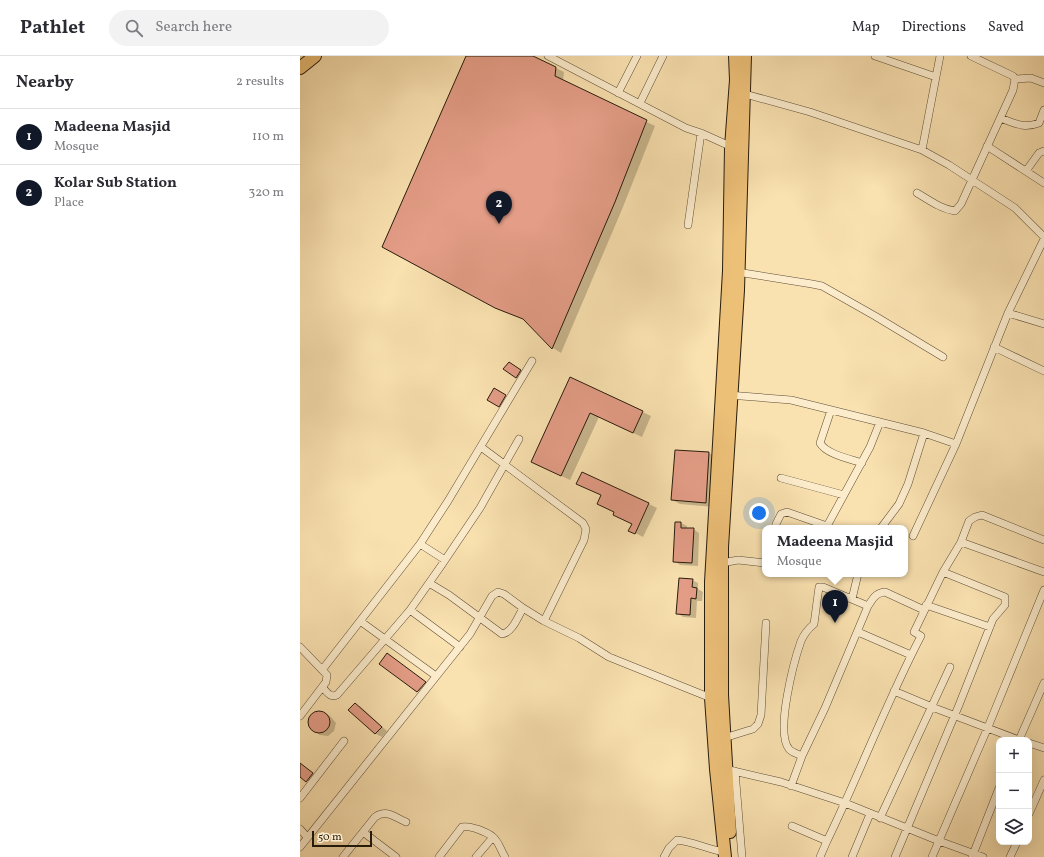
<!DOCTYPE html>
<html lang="en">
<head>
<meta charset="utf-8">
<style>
	body { margin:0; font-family:Vollkorn,serif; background:#f2f2f3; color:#2b2b33 }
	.controls { position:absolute; right:12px; bottom:12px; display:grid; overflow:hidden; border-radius:8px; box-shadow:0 4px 16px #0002 }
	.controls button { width:36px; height:36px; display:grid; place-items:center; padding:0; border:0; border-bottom:1px solid #e1e1e2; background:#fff; color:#2b2b33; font:20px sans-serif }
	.scale { position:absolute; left:12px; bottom:10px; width:60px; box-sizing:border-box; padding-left:4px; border:2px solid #271c0c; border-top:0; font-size:11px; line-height:14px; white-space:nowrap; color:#271c0c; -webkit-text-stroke:3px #fceccc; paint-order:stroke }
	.you { position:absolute; left:459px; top:457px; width:14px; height:14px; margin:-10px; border:3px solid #fff; border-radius:50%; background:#1a73e8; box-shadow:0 0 0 6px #1a73e833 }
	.badge { display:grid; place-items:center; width:26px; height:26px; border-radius:50%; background:#111827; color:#fff; font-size:13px; font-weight:700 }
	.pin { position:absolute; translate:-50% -33px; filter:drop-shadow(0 1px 2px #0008) }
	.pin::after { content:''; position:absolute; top:21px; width:14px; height:12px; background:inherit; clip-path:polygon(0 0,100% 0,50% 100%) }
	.popup { position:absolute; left:462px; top:469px; width:146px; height:52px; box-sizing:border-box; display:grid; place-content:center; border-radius:8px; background:#fff; filter:drop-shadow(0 1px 3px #0005); font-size:13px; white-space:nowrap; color:#7c7c81 }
	.popup b { font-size:15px; color:#2b2b33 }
	.popup::after { content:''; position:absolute; left:50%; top:100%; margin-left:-8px; border:8px solid transparent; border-top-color:#fff }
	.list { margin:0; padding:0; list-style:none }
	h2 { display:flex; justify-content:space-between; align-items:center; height:52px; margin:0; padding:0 16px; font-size:17px }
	h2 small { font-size:13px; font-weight:400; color:#7c7c81 }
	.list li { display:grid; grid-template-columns:26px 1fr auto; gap:12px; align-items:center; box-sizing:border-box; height:56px; padding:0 16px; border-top:1px solid #e1e1e2 }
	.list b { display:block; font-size:15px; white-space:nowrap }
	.list p { margin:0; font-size:13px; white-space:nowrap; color:#7c7c81 }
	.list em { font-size:13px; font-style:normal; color:#7c7c81 }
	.icon { flex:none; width:22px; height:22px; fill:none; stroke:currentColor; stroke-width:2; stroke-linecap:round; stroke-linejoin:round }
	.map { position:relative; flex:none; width:744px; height:801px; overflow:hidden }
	header { display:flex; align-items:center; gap:24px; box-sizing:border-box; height:56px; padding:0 20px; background:#fff; border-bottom:1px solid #e1e1e2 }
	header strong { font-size:19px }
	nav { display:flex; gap:22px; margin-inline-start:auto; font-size:14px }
	.search { width:280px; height:36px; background:#f2f2f3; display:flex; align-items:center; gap:10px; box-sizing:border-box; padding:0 14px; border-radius:22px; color:#7c7c81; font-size:15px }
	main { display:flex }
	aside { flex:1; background:#fff }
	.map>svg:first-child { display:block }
	.shadow { fill:#0003 }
	.building { fill:#e49d87; stroke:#271c0c }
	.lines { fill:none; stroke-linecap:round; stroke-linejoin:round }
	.street-casing { stroke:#5c4d35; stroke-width:8 }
	.primary-casing { stroke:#271c0c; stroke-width:14 }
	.street { stroke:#fceccc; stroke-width:7 }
	.primary { stroke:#edc078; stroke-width:12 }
</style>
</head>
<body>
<header>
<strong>Pathlet</strong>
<div class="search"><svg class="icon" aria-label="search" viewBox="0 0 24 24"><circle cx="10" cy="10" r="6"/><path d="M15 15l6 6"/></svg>Search here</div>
<nav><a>Map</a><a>Directions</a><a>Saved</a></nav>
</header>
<main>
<aside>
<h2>Nearby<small>2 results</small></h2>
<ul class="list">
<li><span class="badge">1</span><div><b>Madeena Masjid</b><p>Mosque</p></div><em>110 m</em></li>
<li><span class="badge">2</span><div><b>Kolar Sub Station</b><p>Place</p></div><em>320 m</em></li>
</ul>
</aside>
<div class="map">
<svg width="744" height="801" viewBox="0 0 744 801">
	<rect width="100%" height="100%" fill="#fae1b0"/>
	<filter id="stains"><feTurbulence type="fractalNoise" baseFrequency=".005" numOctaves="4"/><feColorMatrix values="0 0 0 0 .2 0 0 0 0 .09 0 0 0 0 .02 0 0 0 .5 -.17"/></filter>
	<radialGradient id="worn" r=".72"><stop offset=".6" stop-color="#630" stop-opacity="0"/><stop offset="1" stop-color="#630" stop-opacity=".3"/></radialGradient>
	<path class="shadow" d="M 167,0 L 231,0 L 264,16 L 263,25 L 355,70 L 323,151 L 261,297 L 253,292 L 226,264 L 204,256 L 92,195 Z
		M 213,309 L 224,317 L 220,323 L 216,321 Z
		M 270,322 L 351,360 L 342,381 L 299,361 L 270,424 L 240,410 Z
		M 194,334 L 209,342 L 203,352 L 188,344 Z
		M 376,395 L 409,397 L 417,402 L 414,451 L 380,448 L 372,444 Z
		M 286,432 L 348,447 L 336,472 L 338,472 L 349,448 L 357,452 L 343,481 L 330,474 L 332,468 L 314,459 L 315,456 L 302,439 Z
		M 376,467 L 381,467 L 387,470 L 387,473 L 393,473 L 399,477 L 398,510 L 380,509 L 374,505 Z
		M 392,524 L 398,527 L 398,533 L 403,536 L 402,545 L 397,545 L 396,562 L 383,561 L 377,557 Z
		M 93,602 L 131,630 L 124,639 L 81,608 Z
		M 55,648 L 61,651 L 87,675 L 82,681 L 76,678 L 50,654 Z
		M 16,656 L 24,656 L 30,660 L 36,667 L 34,675 L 28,680 L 20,679 L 14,675 L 8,669 L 9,661 Z
		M 0,707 L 18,721 L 13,728 L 0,720 Z"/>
	<path class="building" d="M 166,0 L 233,0 L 256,11 L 255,20 L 347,64 L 315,146 L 252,293 L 223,263 L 195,252 L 82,191 Z
		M 209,306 L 221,314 L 216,322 L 203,313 Z
		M 270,321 L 343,355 L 333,377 L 290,357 L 261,420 L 231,406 Z
		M 194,332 L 206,339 L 199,351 L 187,344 Z
		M 375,394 L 409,396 L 406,447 L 371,444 Z
		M 282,416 L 349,447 L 335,478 L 328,475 L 332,468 L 313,459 L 314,456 L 297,448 L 301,439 L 276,428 Z
		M 375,466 L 381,466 L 381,472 L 394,472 L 392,507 L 373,506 Z
		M 379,522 L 393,523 L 392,531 L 397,532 L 396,543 L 391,542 L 390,559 L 376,558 Z
		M 87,597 L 126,626 L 117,636 L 79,608 Z
		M 55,647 L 82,671 L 75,678 L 48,654 Z
		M8 666a11 11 0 1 1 22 0a11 11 0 1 1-22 0Z
		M 0,707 L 13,717 L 6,726 L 0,721 Z"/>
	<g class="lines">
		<g class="street-casing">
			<path id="street" d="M 248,0 L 386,72 L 401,77 L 432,91
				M 575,0 L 636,21
				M 715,23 L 731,22 L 744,27
				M 318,37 L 337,0
				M 445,38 L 510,56 L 622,94 L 649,109 L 715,152 L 744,181
				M 340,47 L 363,0
				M 700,62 C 715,67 723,73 739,67 L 744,54
				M 687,90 L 744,127
				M 622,94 L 640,0
				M 726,115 L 739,97 L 744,95
				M 617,137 C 629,144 641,153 655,155 L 661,148 L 713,34 L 715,23 L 713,20 L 671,0
				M 388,169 L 401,77
				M 437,216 L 512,228 L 522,230 L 575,260 L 643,301
				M 708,257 L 744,183
				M 694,291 L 744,315
				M 428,339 L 491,344 L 624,377 L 656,388 L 708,257 L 744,268
				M 531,354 L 520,387 C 526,398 550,403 562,407
				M 181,391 L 283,467 L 286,473 L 284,484 L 244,565
				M 481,422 L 544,439
				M 475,472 L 476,468 L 481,458 L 487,456 L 527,470
				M 526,472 L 570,391 L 580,366
				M 581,472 L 599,448 L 608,428 L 624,377
				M 613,480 L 656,388
				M 661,486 L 744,516
				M 120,488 L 145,504
				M 422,507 L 438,504 L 465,507
				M 129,527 L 149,539 L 202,578 C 212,577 218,561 223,552
				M 552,543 L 558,518
				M 626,549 L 690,571
				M 110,554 L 160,591
				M 60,565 L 136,620
				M 558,576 L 611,599
				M 0,591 L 27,619 L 26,626 L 0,660
				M 22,614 L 120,488 L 148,445 L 232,305
				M 22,631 C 27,636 30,642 37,639 L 110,554 L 141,510 L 180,452 L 219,383
				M 594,635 L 632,651 L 719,684
				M 424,682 L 453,673 L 458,668 L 461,659 L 466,567
				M 719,684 L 744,627
				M 729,687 L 744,692
				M 502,700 C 498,698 491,696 489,693 C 475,676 494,605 501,585 C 504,578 508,573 514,568 L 519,531 L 523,531 L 568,550
				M 425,713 L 481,726 L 545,747 L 639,785 L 683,801
				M 435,715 L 442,801
				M 491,730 L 502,700 L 525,652 L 568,550 C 573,543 575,537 585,536 L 624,554
				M 0,742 L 44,685
				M 729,758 L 744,724
				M 580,762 L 650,611
				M 492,770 L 527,785 C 560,717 586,647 621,580 L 614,576 L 643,516 L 661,486 L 669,465 L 675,461 L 682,459 L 744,484
				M 0,773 L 7,781
				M 63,776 L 96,801
				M 0,791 L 170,578 L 192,540 L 198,536 L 204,538 L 223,552 L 244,565 L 279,582 L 309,601 L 411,642
				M 43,801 L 75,761 C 87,753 94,761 106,766
				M 139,801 L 162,771 C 170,769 187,776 193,781 C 199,786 201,795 205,801
				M 176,801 L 193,781
				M 364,801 L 369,792 L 377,784 C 394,786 407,793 424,796
				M 520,801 L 527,785
				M 552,801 L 570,758
				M 595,801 L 659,649 L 693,563 L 705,549 L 705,541 L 643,516
				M 632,801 L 688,671 L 744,534
				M 672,801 L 699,732
				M 710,801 L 717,786"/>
		</g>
		<g class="primary-casing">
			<path id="primary" d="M 0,12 L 15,0
				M 430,776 L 422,639 L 422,491 L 438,234 L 445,0
				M 425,801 L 416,713 L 411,642 L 411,526 L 429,215 L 431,91 L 436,24 L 435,0"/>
		</g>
		<use href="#street" class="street"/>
		<use href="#primary" class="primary"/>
	</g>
	<rect width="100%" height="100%" filter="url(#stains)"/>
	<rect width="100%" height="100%" fill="url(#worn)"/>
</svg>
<div class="controls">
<button>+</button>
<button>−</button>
<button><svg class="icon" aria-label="layers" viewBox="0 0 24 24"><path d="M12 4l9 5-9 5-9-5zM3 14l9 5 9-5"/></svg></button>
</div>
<div class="scale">50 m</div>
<div class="you"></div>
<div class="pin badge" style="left:535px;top:567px">1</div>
<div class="popup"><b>Madeena Masjid</b>Mosque</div>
<div class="pin badge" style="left:199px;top:168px">2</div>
</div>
</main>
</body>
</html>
